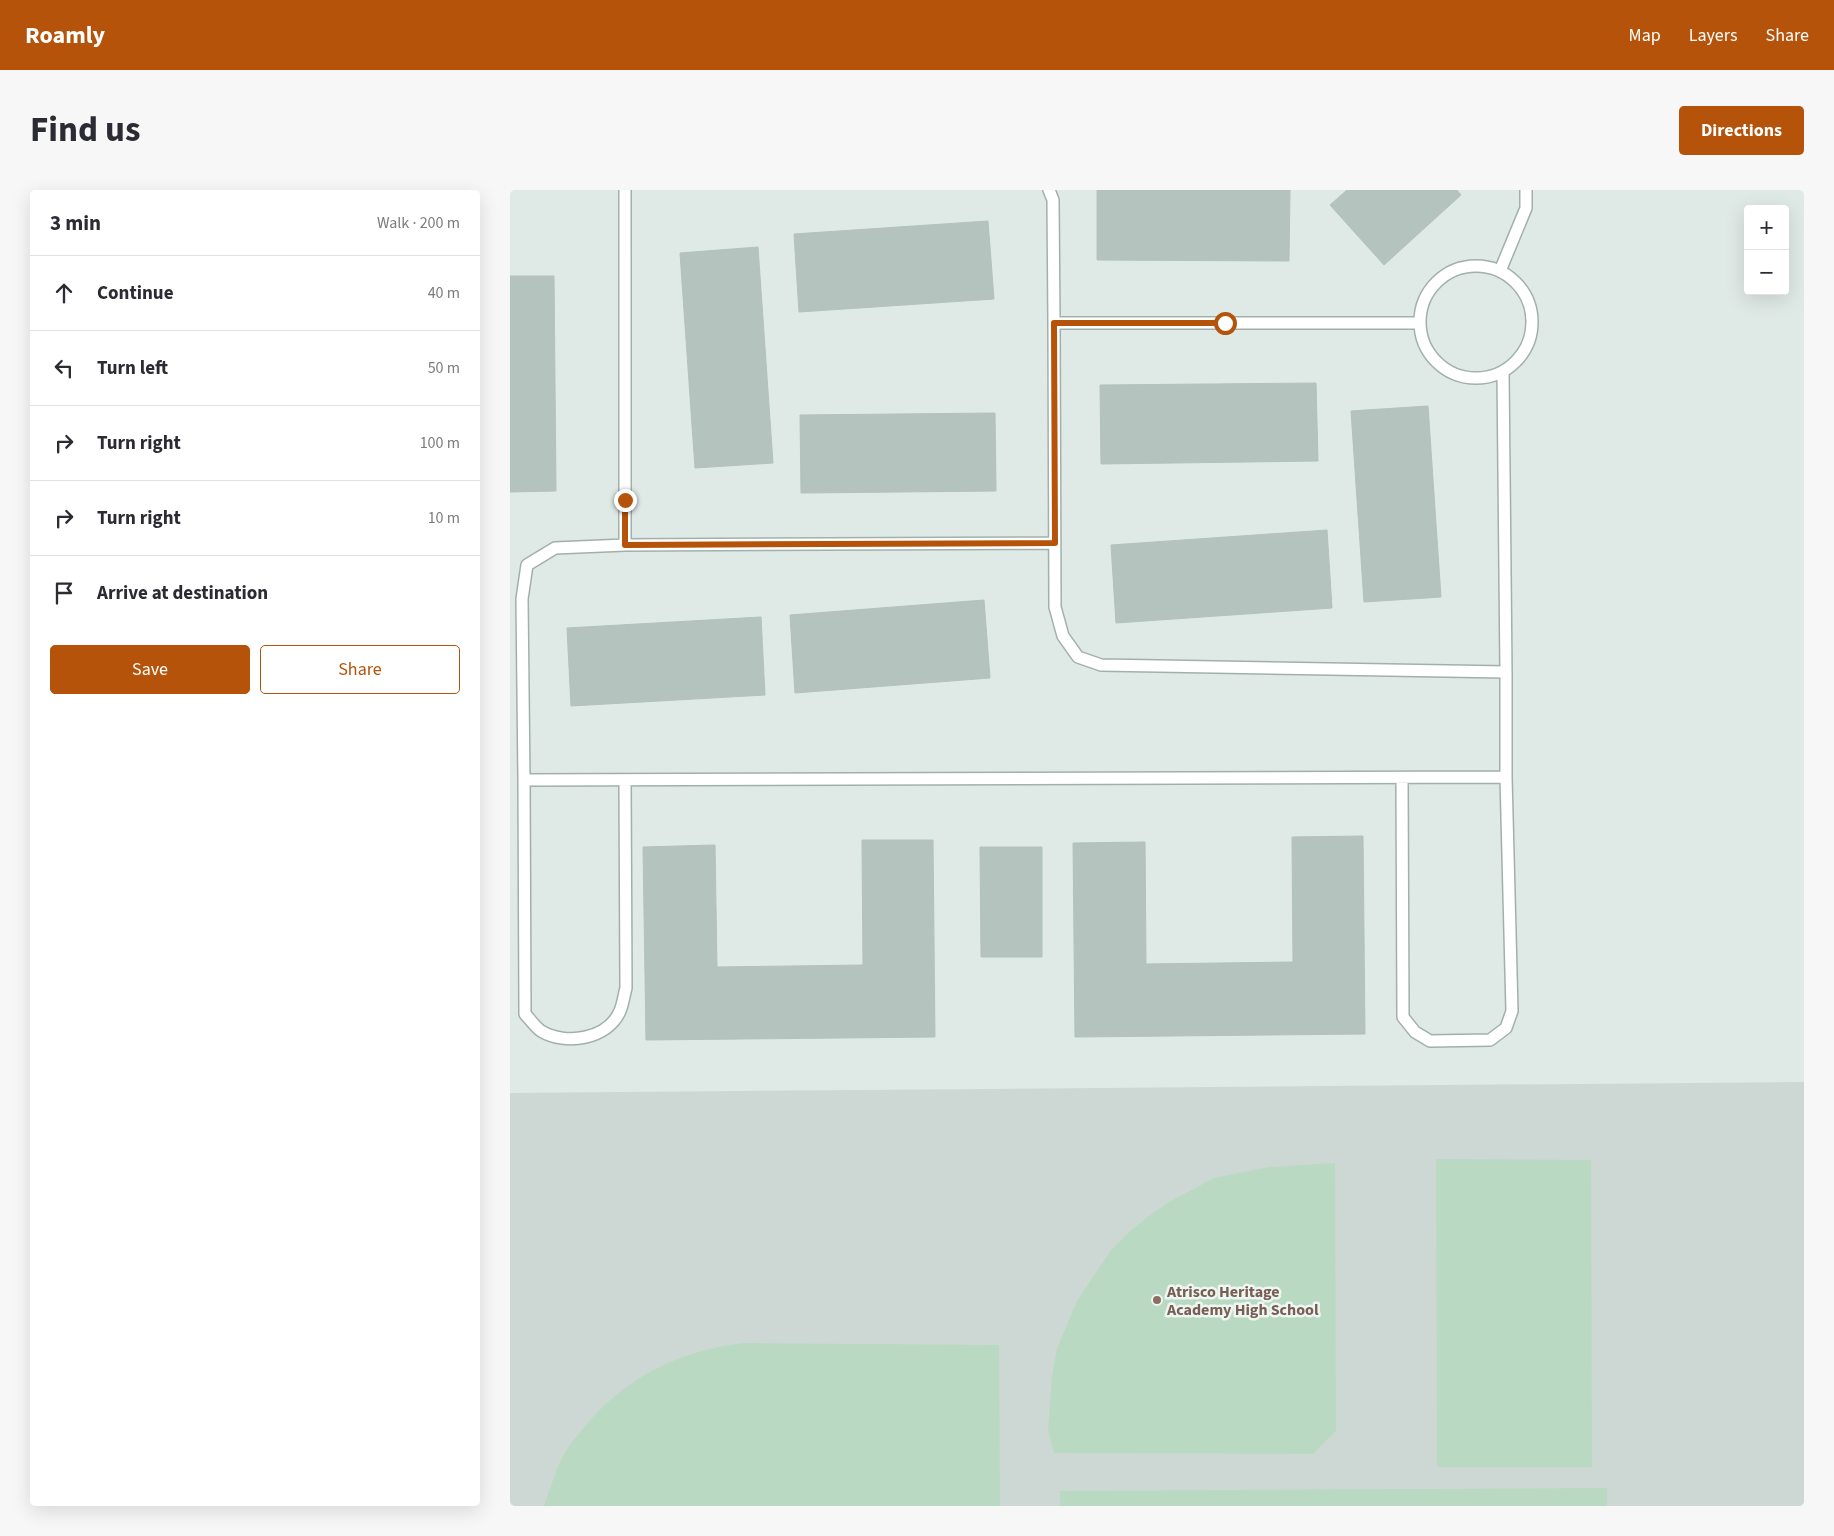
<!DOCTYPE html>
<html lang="en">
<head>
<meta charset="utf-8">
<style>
	body { margin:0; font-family:"Source Sans 3",sans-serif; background:#f7f7f7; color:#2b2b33 }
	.controls { position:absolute; right:15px; top:15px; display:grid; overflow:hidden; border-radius:5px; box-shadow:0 5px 20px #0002 }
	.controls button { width:45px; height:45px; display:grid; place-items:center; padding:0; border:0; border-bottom:1px solid #e1e1e2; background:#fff; color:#2b2b33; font:25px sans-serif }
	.stop { position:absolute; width:15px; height:15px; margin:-11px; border:4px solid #b45309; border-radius:50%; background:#fff }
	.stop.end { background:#b45309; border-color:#fff; box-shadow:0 1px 5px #0008 }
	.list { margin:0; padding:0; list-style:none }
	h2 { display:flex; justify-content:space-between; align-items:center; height:65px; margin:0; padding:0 20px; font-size:21px }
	h2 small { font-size:16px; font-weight:400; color:#7c7c81 }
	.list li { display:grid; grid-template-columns:32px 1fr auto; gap:15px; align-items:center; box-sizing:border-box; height:75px; padding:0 20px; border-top:1px solid #e1e1e2 }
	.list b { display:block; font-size:19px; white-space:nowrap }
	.list em { font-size:16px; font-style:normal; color:#7c7c81 }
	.actions { display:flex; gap:10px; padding:15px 20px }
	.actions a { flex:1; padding:11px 0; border:1px solid #b45309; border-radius:5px; text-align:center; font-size:18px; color:#b45309 }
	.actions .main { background:#b45309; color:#fff }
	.icon { flex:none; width:28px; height:28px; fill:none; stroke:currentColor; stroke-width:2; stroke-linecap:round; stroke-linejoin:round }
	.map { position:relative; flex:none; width:1294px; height:1316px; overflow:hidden; border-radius:5px }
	header { display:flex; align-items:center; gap:30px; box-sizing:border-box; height:70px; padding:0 25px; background:#b45309; color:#fff }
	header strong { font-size:24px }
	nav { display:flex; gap:28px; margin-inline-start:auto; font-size:18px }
	.intro { display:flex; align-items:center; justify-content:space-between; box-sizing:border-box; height:120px; padding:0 30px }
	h1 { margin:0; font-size:35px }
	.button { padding:12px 22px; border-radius:5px; background:#b45309; color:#fff; font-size:18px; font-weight:700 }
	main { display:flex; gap:30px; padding:0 30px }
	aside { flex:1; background:#fff; border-radius:5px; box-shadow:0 5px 20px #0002 }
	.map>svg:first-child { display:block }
	.built { fill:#cdd8d4 }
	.green { fill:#b9d9c3 }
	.building { fill:#b4c3be; stroke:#b2c2bc }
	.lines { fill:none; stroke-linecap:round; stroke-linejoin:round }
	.service-casing { stroke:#a2b0ac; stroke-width:14 }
	.service { stroke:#fff; stroke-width:11 }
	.route { stroke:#b45309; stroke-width:6 }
	.education-dot { fill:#8d6e63; stroke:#eef6f2; stroke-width:2 }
	.labels { text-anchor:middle; stroke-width:5; stroke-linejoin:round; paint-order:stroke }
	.education-label { font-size:16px; font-weight:bold; fill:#785e54; stroke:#eef6f2; text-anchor:start }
</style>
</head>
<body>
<header>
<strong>Roamly</strong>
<nav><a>Map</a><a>Layers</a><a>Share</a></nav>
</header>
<div class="intro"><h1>Find us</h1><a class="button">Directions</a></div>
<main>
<aside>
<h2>3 min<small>Walk · 200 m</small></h2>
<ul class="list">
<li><svg class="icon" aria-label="ahead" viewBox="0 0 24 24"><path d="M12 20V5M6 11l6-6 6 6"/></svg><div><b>Continue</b></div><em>40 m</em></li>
<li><svg class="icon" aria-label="left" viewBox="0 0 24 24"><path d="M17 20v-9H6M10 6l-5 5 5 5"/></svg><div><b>Turn left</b></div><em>50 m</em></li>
<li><svg class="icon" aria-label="right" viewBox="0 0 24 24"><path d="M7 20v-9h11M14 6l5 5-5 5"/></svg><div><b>Turn right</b></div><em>100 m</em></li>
<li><svg class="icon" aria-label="right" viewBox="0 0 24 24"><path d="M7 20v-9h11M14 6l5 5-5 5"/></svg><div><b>Turn right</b></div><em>10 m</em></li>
<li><svg class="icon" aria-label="arrive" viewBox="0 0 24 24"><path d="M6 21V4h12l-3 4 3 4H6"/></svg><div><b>Arrive at destination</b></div></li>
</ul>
<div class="actions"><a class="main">Save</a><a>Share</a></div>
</aside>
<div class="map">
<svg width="1294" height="1316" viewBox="0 0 1294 1316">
	<rect width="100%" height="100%" fill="#dfe9e5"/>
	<path class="built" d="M 1294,892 L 1294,1316 L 0,1316 L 0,903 Z"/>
	<path class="green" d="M 926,969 L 1081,970 L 1082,1277 L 927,1277 Z
		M 825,973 L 826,1241 L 803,1264 L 544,1263 L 538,1240 L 542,1186 L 547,1159 L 567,1111 L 601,1060 L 619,1042 L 640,1025 L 659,1012 L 704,988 L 759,977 Z
		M 234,1153 L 489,1155 L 490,1316 L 34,1316 C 40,1299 45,1282 53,1266 C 59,1255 68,1245 76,1235 C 117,1186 170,1161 234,1153 Z
		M 1097,1298 L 1097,1316 L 550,1316 L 550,1301 Z"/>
	<path class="building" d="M 587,0 L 780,0 L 779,71 L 587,70 Z
		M 837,0 L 947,0 L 951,5 L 874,75 L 820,15 Z
		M 478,31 L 484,109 L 289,122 L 284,44 Z
		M 248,57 L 263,273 L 185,278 L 170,63 Z
		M 0,86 L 44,86 L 46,301 L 0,302 Z
		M 806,193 L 808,271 L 591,274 L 590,195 Z
		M 918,216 L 931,407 L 854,412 L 841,221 Z
		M 485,223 L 486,301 L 291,303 L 290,225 Z
		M 817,340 L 822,418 L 606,433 L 601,355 Z
		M 474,410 L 480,488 L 285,503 L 280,425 Z
		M 251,427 L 255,505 L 61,516 L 57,438 Z
		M 853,646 L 855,844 L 565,847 L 563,653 L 635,652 L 636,774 L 783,772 L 782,647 Z
		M 352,650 L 423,650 L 425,847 L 136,850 L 133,657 L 205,655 L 207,777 L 353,775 Z
		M 470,657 L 532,657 L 532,767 L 471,767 Z"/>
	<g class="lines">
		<g class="service-casing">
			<path id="service" d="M 115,0 L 115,355
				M 539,0 L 543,10 L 544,133
				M910 132a56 56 0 1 1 112 0a56 56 0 1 1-112 0Z
				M 990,81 L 1016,18 L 1016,0
				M 909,133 L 544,133 L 545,417 L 553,446 L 568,467 L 591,475 L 996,482 L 993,182
				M 545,353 L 115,355 L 45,358 L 17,375 L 12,409 L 14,590 L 996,587 L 996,482
				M 892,588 L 893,827 L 905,842 L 920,851 L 980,850 L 996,838 L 1002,821 L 996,587
				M 14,590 L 15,824 C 20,829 25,837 31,841 C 56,856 98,849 110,821 C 113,814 114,805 116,798 L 115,590"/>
		</g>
		<use href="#service" class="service"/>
	</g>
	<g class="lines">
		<path class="route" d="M 115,310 L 115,355 L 545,353 L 544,133 L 715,133"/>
	</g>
	<circle class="education-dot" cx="647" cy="1110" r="5"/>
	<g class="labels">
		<g class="education-label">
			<text x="657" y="1107">Atrisco Heritage<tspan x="657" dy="18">Academy High School</tspan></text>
		</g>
	</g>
</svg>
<div class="controls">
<button>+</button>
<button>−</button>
</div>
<div class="stop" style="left:715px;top:133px"></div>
<div class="stop end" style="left:115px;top:310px"></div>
</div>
</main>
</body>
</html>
